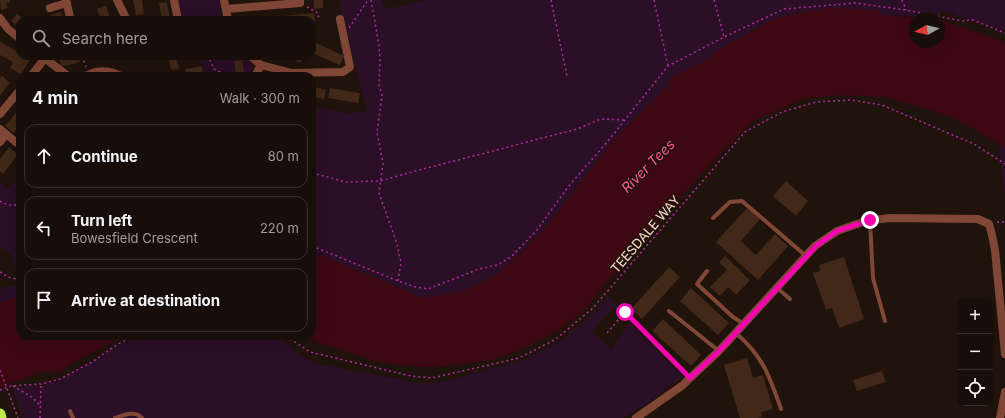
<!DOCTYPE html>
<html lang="en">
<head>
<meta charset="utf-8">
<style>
	body { margin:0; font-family:Inter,sans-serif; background:#251c17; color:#f1f3f6 }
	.controls { position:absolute; right:12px; bottom:12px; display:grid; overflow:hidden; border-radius:8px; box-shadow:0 4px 16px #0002 }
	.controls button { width:36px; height:36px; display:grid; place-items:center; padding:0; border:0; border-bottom:1px solid #362e2a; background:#180e09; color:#f1f3f6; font:20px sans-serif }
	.compass { position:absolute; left:909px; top:12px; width:36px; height:36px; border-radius:50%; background:#180e09; box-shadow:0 4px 16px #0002; rotate:262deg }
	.stop { position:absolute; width:12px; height:12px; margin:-9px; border:3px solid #f600b0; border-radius:50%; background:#fff }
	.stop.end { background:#f600b0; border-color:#fff; box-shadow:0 1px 4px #0008 }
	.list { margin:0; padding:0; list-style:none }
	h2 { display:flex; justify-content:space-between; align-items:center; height:52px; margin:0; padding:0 16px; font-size:17px }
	h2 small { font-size:13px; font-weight:400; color:#9f9c9c }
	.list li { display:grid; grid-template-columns:26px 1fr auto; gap:12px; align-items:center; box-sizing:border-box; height:64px; margin:0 8px 8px; padding:0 8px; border:1px solid #362e2a; border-radius:12px }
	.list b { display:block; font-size:15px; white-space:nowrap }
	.list p { margin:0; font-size:13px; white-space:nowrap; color:#9f9c9c }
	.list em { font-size:13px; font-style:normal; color:#9f9c9c }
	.icon { flex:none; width:22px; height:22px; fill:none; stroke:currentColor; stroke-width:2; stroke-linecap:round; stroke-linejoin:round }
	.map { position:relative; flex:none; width:1005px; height:418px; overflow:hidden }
	.search { position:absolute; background:#180e09; box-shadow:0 4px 16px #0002; left:16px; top:16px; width:300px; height:44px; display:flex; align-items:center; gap:10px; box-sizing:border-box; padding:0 14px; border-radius:12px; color:#9f9c9c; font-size:15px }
	.panel { position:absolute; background:#180e09; box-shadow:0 4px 16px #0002; left:16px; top:72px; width:300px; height:268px; border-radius:12px }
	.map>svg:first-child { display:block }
	.green { fill:#2a0f26 }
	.water { fill:#3d0812 }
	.building { fill:#412818 }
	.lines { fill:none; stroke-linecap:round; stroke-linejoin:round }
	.path { stroke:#b32ba2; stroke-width:1.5; stroke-dasharray:2 3; stroke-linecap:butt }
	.service { stroke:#804736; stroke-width:4 }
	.minor { stroke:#804736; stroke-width:8 }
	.trunk { stroke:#beee4c; stroke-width:11 }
	.path-bridge { stroke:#b32ba2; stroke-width:1.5; stroke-dasharray:2 3; stroke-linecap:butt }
	.route { stroke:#f600b0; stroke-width:5 }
	.labels { text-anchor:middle; stroke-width:3; stroke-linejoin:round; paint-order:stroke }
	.street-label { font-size:13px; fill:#ffdacb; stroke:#20130c }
	.water-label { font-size:14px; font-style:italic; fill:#ff5993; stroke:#20130c }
</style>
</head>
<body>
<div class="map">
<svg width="1005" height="418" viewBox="0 0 1005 418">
	<rect width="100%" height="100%" fill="#20130c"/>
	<path class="green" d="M 178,0 L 219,0 L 223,20 L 182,20 Z
		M 339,0 L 381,0 L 386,9 L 427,0 L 1005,0 L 1005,31 L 941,11 L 939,19 L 939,18 L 882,15 L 768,22 L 715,52 L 710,58 L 673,76 L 667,87 L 612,142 L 545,229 L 496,276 L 461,292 L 423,298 L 312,252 L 312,106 L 350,114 L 367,110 Z
		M 199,56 L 244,56 L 251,61 L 252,73 L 250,76 L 205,76 L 202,62 Z
		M 999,143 L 1005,147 L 1005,200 Z
		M 20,175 L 20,295 L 0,303 L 0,295 L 3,287 L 18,285 L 17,276 L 10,253 L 0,248 L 0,182 L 8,188 Z
		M 609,296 L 617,306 L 591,331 L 611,349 L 630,323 L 682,376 C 664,393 644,406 623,418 L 23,418 L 12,389 L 18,387 L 42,386 L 45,384 L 60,379 L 90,363 L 118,345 L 145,336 L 276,336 L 307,359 L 317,364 L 421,383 L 436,383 L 521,361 L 546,349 L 563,339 L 588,318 Z"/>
	<path class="water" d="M 829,8 L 877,10 L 882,15 L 923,18 L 915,18 L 915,42 L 939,42 L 939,19 L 1005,42 L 1005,147 L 952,117 L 886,97 L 845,95 L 806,98 L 755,120 L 742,131 L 715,159 L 638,244 L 582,313 L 555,332 L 523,349 L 492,360 L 447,366 L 420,367 L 378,362 L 314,341 L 306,336 L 312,336 L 312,252 L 423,298 L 461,292 L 496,276 L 545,229 L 612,142 L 667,87 L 673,76 L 710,58 L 715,52 L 768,22 L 780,17 Z
		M 20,295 L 20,336 L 124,336 L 72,363 L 60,372 L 41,372 L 0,387 L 0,303 Z"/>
	<path class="building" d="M 0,0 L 9,0 L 10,2 L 6,3 L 8,8 L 1,10 Z
		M 133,0 L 142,0 L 144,14 L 136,15 Z
		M 314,0 L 323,0 L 323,8 L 314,9 Z
		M 167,2 L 170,20 L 162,20 L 159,3 Z
		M 106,6 L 111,20 L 101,20 L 97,9 Z
		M 61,12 L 63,20 L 52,20 L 51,15 Z
		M 314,13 L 315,23 L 312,23 L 312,20 L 271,20 L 271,17 Z
		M 17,14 L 25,20 L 20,20 L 20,29 L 11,21 Z
		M 312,41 L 344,56 L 340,65 L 312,53 Z
		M 0,42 L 20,53 L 20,56 L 27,56 L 31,58 L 22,73 L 20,74 L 10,68 L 13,62 L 0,55 Z
		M 59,56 L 78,56 L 80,62 L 61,67 Z
		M 168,56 L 176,56 L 179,69 L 171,70 Z
		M 288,56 L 304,56 L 300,63 Z
		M 242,60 L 244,73 L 236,74 L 234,61 Z
		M 202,66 L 203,74 L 186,76 L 185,69 Z
		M 2,76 L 10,83 L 0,96 L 0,78 Z
		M 312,86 L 326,90 L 324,99 L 312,96 Z
		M 330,88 L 360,93 L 358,103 L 328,98 Z
		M 20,107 L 20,125 L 14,133 L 5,126 Z
		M 9,147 L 18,155 L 3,174 L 0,171 L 0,159 Z
		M 786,181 L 808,201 L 796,216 L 773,196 Z
		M 747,208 L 760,219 L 741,241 L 756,255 L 775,234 L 788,246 L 758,280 L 716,242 Z
		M 725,256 L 750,280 L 736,295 L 728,287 L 720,296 L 710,287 L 727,270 L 719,262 Z
		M 844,257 L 864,319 L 839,328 L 832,308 L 826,310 L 813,273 L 820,271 L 819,265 Z
		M 669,267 L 680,277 L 642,319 L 631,309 Z
		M 691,288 L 729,323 L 718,335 L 680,301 Z
		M 663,319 L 701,355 L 691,366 L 652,331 Z
		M 747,358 L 753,378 L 763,375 L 773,409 L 761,412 L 762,417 L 758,418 L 740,418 L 724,365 Z
		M 882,371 L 886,382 L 857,391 L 853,380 Z"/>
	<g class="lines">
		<path class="path" d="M 371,0 L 379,45 L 380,61 L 379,85 L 382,95 L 377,132 L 383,163 L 379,193 L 396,241 L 401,262 L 398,281
			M 551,0 L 567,76
			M 654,0 L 668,66
			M 714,0 L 724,37
			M 902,0 L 906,10
			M 307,7 L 318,13 L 319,20
			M 349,28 L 368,0
			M 82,56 L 86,67
			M 196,56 L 209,58 L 214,69 L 220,72 L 222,76
			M 312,173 L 346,182 L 380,181 L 412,172 L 577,129 L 601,119 L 624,120
			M 0,201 C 6,205 14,207 20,203
			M 997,222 L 1005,222
			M 312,246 L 398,281 L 416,287 L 428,289 L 479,269 L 497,265 L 511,257 L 537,230 L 568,187 L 608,141 L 668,66 L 724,37 L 784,9 L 855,3 L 906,10 L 962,21 L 973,20 L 1005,33
			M 0,272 L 8,277 L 20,280
			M 607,333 L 625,312 L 684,372
			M 286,336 L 310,352 L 411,376 L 432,378 L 519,358 L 556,339 L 593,308 L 745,132 L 782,112 L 816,102 L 851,100 L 882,105 L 974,144 L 1005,164
			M 13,386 L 33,398 L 40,406
			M 0,390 L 11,386 L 41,384 L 60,379 L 92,362 L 118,344 L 135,336
			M 40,418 L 41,384"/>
		<path class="service" d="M 713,218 L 730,202 L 742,201 L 806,256
			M 870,221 L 873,278 L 885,321
			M 707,271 L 697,284 L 733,317 L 744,324
			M 777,288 L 790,299
			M 669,311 L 719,351
			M 736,333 C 764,358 769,375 781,409
			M 70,411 L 73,418
			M 115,418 C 124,415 135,410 142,418"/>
		<path class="minor" d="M 66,0 L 70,17
			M 117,0 L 125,16
			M 174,0 L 178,20
			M 224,0 L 228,20
			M 50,8 L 67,3
			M 226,9 L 300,3 L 300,0
			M 0,18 L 8,29 L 20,39
			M 42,56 L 68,76
			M 250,56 L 261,65 L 292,73 L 343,72 L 350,67 L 340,19
			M 31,76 L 45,58
			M 86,76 C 98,69 109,70 121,76
			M 255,76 L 261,65
			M 0,114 L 20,90
			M 0,129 L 6,134 L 0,142
			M 6,134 L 17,143
			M 636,418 L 683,385 L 690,378 L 719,351 L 815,246 L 837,231 L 866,221 L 890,218 L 978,219 L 989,224 L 992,235 L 995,250 L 1005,354
			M 1000,418 L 1005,392"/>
		<path class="trunk" d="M 0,414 L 1,418"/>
		<path class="path-bridge" d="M 0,370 L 18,418"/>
	</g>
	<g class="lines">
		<path class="route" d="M 625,312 L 690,378 L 719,351 L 816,246 L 837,231 L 870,220"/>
	</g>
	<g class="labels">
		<g class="street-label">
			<text transform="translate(645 234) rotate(-49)" y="5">TEESDALE WAY</text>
		</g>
		<g class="water-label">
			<text transform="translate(648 166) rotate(-45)" y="5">River Tees</text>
		</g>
	</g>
</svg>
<div class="controls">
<button>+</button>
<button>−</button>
<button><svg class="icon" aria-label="locate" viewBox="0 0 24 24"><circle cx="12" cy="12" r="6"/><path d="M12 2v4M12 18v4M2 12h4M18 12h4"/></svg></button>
</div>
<svg class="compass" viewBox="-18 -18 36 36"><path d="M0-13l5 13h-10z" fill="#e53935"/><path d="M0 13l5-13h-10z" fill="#9f9c9c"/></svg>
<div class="stop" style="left:625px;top:312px"></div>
<div class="stop end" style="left:870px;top:220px"></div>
<div class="search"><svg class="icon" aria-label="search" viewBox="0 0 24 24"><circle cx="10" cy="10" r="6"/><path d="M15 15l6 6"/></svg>Search here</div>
<section class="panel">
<h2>4 min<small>Walk · 300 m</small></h2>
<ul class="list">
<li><svg class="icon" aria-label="ahead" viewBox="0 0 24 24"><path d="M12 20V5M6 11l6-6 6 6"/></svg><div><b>Continue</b></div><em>80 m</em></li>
<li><svg class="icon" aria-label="left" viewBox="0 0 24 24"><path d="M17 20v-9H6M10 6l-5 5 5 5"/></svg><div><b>Turn left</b><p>Bowesfield Crescent</p></div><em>220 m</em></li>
<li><svg class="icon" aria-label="arrive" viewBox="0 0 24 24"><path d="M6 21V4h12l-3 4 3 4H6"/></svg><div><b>Arrive at destination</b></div></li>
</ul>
</section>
</div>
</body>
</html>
